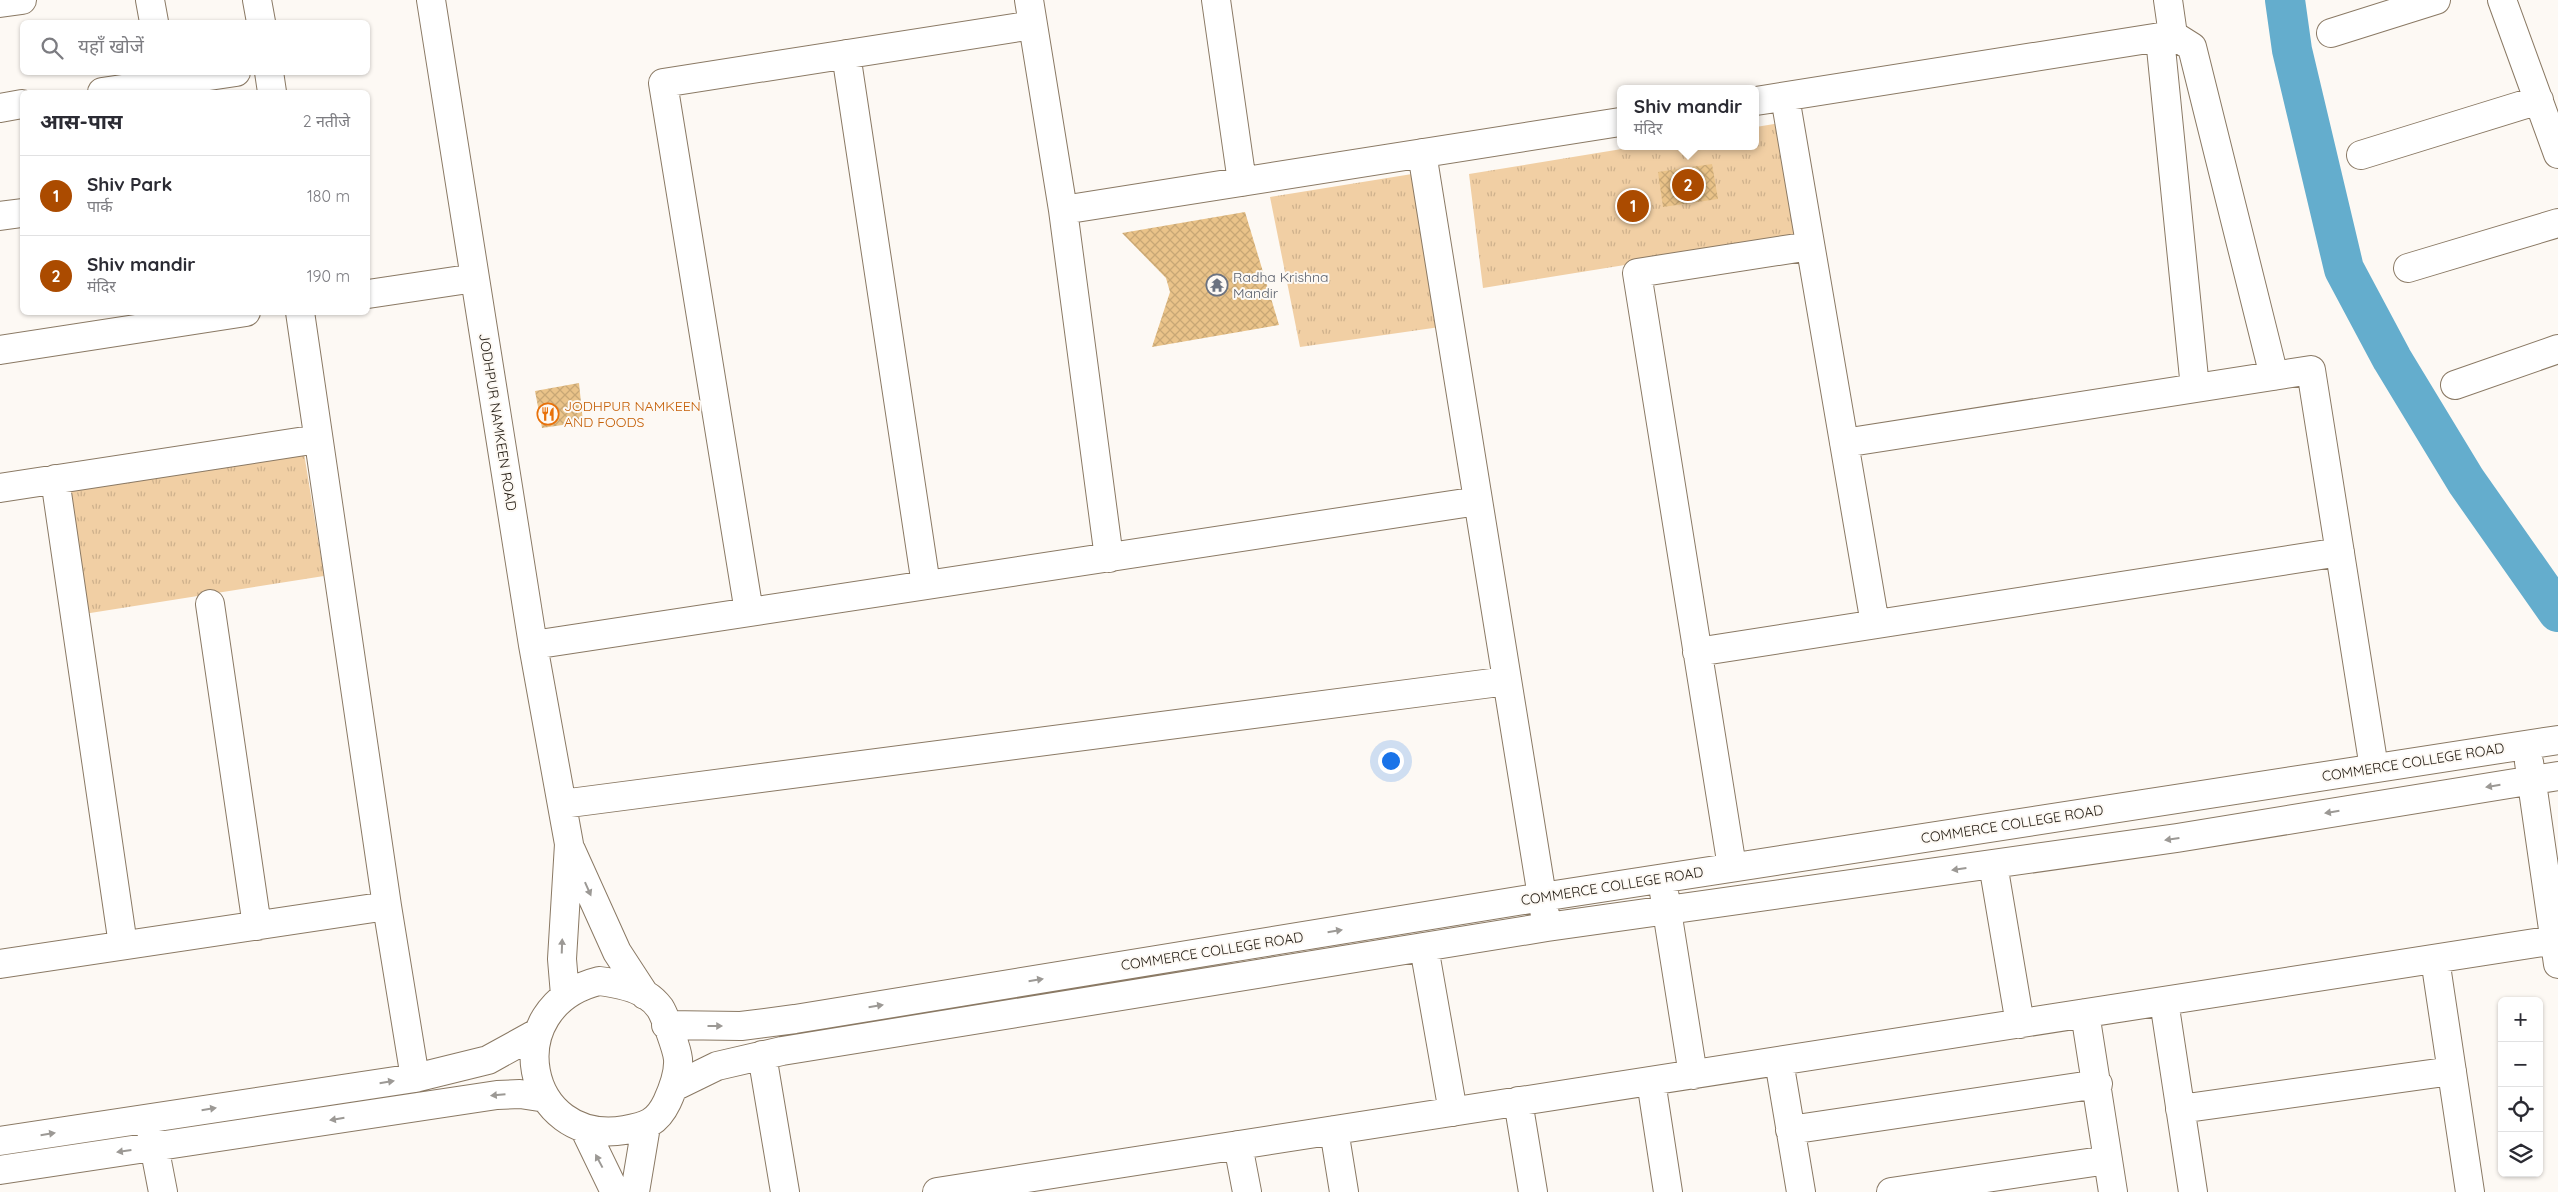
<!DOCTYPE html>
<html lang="hi">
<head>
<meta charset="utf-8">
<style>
	body { margin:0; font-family:Quicksand,"Noto Sans Devanagari",sans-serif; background:#f7f7f7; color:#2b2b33 }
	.controls { position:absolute; right:15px; bottom:15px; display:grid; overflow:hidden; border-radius:8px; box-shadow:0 1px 4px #0004 }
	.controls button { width:45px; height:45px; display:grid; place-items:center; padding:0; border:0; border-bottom:1px solid #e1e1e2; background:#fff; color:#2b2b33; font:25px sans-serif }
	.you { position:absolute; left:1390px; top:760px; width:18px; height:18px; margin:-12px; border:4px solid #fff; border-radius:50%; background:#1a73e8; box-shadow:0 0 0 8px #1a73e833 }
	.badge { display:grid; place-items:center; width:32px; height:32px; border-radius:50%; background:#ab4b00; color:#fff; font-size:16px; font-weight:700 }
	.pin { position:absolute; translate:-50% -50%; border:2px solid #fff; box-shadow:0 1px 5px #0006 }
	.popup { position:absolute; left:1617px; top:85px; width:142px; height:65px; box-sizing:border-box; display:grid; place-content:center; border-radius:8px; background:#fff; filter:drop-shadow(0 1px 4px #0005); font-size:16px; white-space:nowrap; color:#7c7c81 }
	.popup b { font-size:19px; color:#2b2b33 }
	.popup::after { content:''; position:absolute; left:50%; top:100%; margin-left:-10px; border:10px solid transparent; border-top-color:#fff }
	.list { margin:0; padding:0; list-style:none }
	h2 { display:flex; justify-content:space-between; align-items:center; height:65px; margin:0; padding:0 20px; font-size:21px }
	h2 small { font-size:16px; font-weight:400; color:#7c7c81 }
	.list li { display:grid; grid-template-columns:32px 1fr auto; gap:15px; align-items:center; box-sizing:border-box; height:80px; padding:0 20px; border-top:1px solid #e1e1e2 }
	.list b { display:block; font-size:19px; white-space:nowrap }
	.list p { margin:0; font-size:16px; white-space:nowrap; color:#7c7c81 }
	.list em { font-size:16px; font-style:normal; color:#7c7c81 }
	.icon { flex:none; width:28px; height:28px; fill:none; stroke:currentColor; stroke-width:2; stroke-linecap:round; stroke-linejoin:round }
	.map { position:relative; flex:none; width:2558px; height:1192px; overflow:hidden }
	.search { position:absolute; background:#fff; box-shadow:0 1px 4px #0004; left:20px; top:20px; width:350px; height:55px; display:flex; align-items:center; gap:12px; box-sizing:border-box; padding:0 18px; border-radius:8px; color:#7c7c81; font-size:19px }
	.panel { position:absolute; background:#fff; box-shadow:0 1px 4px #0004; left:20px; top:90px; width:350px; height:225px; border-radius:8px }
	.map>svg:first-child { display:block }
	.park { fill:url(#park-tufts) }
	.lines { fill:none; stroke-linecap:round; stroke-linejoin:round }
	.river { stroke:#64adcd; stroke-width:40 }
	.building { fill:url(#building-cross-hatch) }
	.minor-casing { stroke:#8a7964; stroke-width:30 }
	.minor { stroke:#fff; stroke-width:28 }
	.oneway { fill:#9c9995 }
	.labels { text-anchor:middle; stroke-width:4; stroke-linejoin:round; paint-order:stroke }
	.worship-label { font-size:14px; fill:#5b616d; stroke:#fdf9f4; text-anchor:start }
	.food-label { font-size:14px; fill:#c56008; stroke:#fdf9f4; text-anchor:start }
	.street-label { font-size:14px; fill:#231c13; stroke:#fdf9f4 }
</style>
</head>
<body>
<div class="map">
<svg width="2558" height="1192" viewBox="0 0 2558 1192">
	<defs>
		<pattern id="park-tufts" width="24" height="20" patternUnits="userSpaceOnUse" patternTransform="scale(1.25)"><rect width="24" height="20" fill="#f1cfa4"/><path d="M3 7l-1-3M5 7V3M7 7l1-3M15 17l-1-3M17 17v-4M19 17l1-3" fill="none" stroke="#ceb18c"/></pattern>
		<pattern id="building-cross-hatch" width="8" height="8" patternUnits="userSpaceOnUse" patternTransform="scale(1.25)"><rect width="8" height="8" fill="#eac389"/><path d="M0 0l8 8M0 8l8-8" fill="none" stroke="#c8a775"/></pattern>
	</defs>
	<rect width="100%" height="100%" fill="#fdf9f4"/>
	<path class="park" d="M 1780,123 L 1798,237 L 1483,288 L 1469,174 L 1640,146 L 1756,146 L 1756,127 Z
		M 1412,174 L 1440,327 L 1300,347 L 1270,197 Z
		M 303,447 L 324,576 L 84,614 L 63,485 Z"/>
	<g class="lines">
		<path class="river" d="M 2285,0 L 2292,50 L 2344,269 L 2392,359 L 2466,481 L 2558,612"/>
	</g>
	<path class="building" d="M 1712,164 L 1718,199 L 1663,207 L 1658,172 Z
		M 1245,212 L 1279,325 L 1152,347 L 1170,292 L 1166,278 L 1122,233 Z
		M 579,383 L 583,422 L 542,428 L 535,391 Z"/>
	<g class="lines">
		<g class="minor-casing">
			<path id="minor" d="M 150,0 L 154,22
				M 257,0 L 261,22
				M 431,0 L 533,645 L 569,844 L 562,959 L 565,995
				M 1029,0 L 1063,210 L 1109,558
				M 1216,0 L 1242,182
				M 2168,0 L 2173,35
				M 2502,0 L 2558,154
				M 0,3 L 22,0
				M 2331,33 L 2436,0
				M 2160,38 L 2195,388
				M 846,54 L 926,585
				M 269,72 L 272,92
				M 102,92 L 236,72
				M 1785,97 L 1875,624
				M 1756,101 L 2173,35 L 2192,47 L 2274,376
				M 0,108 L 22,104
				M 1422,153 L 1545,915
				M 2361,155 L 2539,100
				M 1063,210 L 1620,122
				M 0,216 L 22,213
				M 2408,268 L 2558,223
				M 368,294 L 475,278
				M 300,312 L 387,906 L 415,1078
				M 0,350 L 246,312
				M 2455,385 L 2558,349
				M 1844,443 L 2311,370 L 2374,768
				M 55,479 L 123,945
				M 0,488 L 318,439
				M 210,604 L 257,926
				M 749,612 L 663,83 L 1033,25
				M 533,645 L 1478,501
				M 1697,652 L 2340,552
				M 2529,762 L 2558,964
				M 562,804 L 1507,681
				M 571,850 L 617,952 L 645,995
				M 1993,864 L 2020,1024
				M 1732,867 L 1637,273 L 1810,246
				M 1664,892 L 1693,1075
				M 1424,947 L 1453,1112
				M 2435,959 L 2470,1192
				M 0,964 L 387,906
				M 599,981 C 614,983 634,986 646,995 C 651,998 657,1004 660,1008 C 665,1016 677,1049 678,1059 C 679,1074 673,1089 667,1102 C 657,1123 646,1126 625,1130 C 524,1147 497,1006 599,981 Z
				M 2164,1001 L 2193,1192
				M 2085,1013 L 2113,1192
				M 666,1025 L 741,1026 L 795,1019 L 1542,897 L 2558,740
				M 762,1055 L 785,1192
				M 1779,1061 L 1801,1192
				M 1651,1081 L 1668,1192
				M 674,1087 L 717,1066 L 782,1051 L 1547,927 L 2177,838 L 2558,776
				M 1518,1101 L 1533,1192
				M 2180,1109 L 2452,1071
				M 151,1130 L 163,1192
				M 585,1130 L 615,1192
				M 1334,1130 L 1344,1192
				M 1790,1130 L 2098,1084
				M 0,1141 L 415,1078 L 488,1060 L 537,1033
				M 1238,1145 L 1247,1192
				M 0,1170 L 497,1095 L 520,1094 L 546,1098
				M 635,1192 L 646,1126
				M 937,1192 L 2555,940
				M 1891,1192 L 2108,1160"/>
		</g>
		<use href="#minor" class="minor"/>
	</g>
	<defs><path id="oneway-solid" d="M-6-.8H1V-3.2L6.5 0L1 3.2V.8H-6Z" transform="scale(1.25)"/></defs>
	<g class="oneway">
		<use href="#oneway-solid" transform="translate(2493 786) rotate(171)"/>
		<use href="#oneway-solid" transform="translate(2332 812) rotate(171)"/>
		<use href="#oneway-solid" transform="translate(2172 839) rotate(172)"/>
		<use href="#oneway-solid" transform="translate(1959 869) rotate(172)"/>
		<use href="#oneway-solid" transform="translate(588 889) rotate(66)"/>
		<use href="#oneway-solid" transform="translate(1335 931) rotate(-9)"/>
		<use href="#oneway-solid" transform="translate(562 946) rotate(-88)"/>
		<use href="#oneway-solid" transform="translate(1036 980) rotate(-9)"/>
		<use href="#oneway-solid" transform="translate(876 1006) rotate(-9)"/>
		<use href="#oneway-solid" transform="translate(715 1026)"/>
		<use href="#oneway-solid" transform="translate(387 1082) rotate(-9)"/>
		<use href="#oneway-solid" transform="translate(498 1095) rotate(175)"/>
		<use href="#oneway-solid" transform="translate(209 1109) rotate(-9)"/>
		<use href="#oneway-solid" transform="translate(337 1119) rotate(171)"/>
		<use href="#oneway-solid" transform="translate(48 1134) rotate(-9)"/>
		<use href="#oneway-solid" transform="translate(124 1151) rotate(172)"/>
		<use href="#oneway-solid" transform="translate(599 1161) rotate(-118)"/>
	</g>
	<defs>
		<g id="temple-ring" transform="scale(1.125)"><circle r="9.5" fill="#fdf9f4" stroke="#6b7280" stroke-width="1.5"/><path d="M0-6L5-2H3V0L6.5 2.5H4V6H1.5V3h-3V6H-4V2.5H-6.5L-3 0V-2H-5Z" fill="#6b7280"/></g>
		<g id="restaurant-ring" transform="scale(1.125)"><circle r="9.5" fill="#fdf9f4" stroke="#e8710a" stroke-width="1.5"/><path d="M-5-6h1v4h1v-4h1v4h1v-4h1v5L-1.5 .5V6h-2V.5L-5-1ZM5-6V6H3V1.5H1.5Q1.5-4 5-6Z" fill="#e8710a"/></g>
	</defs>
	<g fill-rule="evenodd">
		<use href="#temple-ring" x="1217" y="285"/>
		<use href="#restaurant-ring" x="548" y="414"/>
	</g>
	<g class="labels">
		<g class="worship-label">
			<text x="1233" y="282">Radha Krishna<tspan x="1233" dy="16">Mandir</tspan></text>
		</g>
		<g class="food-label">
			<text x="564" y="411">JODHPUR NAMKEEN<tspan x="564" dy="16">AND FOODS</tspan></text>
		</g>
		<g class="street-label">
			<text transform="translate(498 422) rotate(81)" y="5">JODHPUR NAMKEEN ROAD</text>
			<text transform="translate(2413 762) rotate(-9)" y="5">COMMERCE COLLEGE ROAD</text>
			<text transform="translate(2012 824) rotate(-9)" y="5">COMMERCE COLLEGE ROAD</text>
			<text transform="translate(1612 886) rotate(-9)" y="5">COMMERCE COLLEGE ROAD</text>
			<text transform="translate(1212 951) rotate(-9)" y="5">COMMERCE COLLEGE ROAD</text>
		</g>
	</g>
</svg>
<div class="controls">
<button>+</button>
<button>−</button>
<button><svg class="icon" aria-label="locate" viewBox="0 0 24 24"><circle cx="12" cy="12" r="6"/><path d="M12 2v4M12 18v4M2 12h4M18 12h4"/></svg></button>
<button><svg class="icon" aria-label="layers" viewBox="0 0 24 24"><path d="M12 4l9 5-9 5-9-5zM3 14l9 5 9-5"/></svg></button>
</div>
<div class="you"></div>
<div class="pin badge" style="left:1633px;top:206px">1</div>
<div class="pin badge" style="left:1688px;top:185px">2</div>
<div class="popup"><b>Shiv mandir</b>मंदिर</div>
<div class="search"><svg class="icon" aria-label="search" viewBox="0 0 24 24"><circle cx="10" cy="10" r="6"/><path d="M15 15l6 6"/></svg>यहाँ खोजें</div>
<section class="panel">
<h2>आस-पास<small>2 नतीजे</small></h2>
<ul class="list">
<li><span class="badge">1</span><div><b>Shiv Park</b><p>पार्क</p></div><em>180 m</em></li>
<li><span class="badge">2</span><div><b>Shiv mandir</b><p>मंदिर</p></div><em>190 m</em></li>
</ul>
</section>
</div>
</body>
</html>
